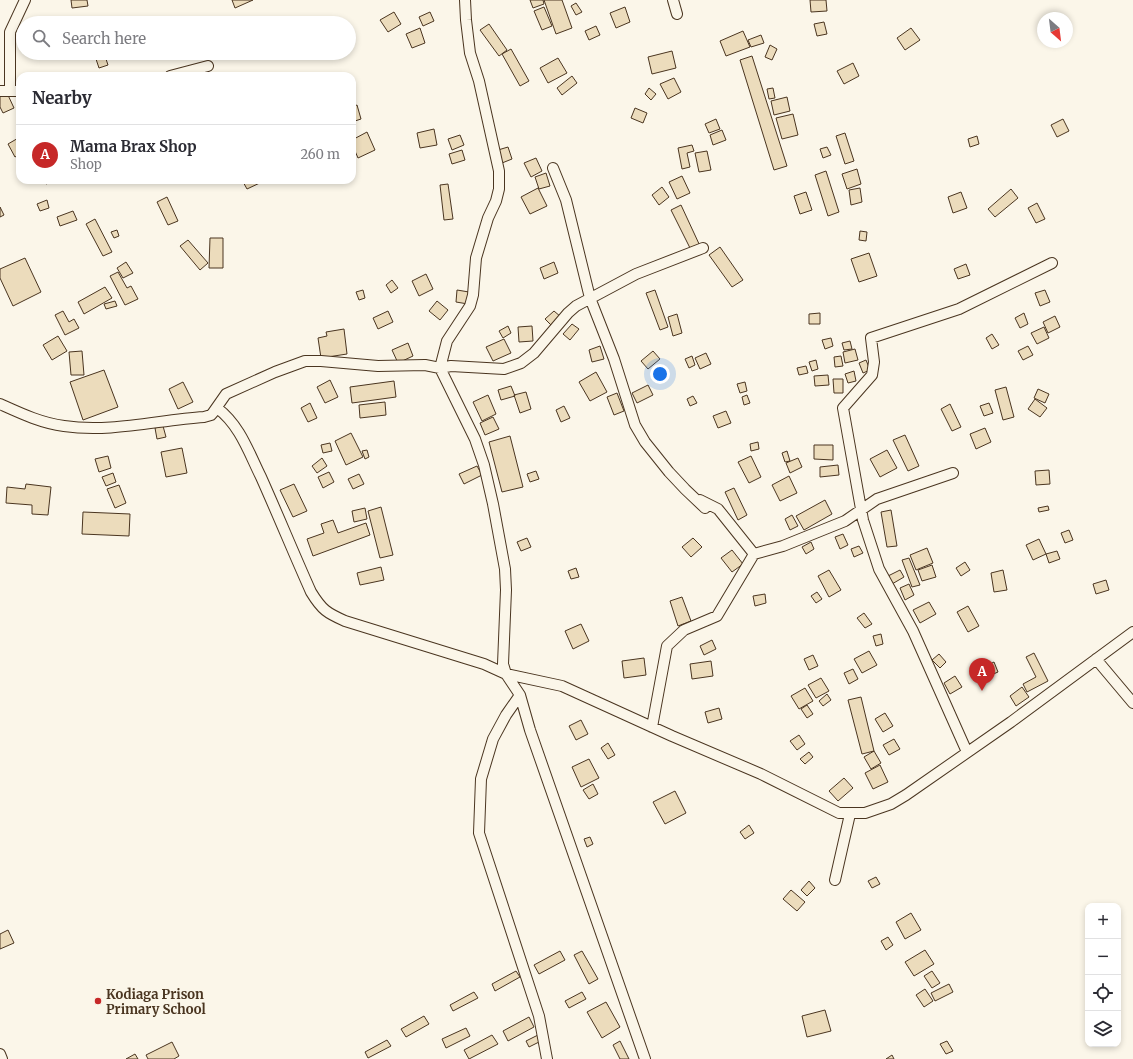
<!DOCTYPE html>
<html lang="en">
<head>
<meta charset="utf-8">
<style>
	body { margin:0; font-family:Merriweather,serif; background:#f2f2f3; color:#2b2b33 }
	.controls { position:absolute; right:12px; bottom:12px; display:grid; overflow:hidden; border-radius:8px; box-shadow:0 2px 6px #0003 }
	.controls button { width:36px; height:36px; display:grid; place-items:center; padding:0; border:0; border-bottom:1px solid #e1e1e2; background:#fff; color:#2b2b33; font:20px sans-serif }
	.compass { position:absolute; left:1037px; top:12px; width:36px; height:36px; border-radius:50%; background:#fff; box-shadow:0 2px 6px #0003; rotate:152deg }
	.you { position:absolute; left:660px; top:374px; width:14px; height:14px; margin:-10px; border:3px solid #fff; border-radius:50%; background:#1a73e8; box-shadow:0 0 0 6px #1a73e833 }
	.badge { display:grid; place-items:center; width:26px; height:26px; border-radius:50%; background:#c62828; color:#fff; font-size:13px; font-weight:700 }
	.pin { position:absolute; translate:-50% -33px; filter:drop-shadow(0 1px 2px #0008) }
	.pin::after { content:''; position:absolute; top:21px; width:14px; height:12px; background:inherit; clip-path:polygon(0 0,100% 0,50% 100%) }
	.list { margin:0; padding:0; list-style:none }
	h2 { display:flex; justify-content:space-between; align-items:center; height:52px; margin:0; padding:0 16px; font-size:17px }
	h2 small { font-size:13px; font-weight:400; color:#7c7c81 }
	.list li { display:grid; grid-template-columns:26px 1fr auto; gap:12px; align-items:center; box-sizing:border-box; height:60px; padding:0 16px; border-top:1px solid #e1e1e2 }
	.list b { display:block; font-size:15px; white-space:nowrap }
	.list p { margin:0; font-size:13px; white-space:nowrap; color:#7c7c81 }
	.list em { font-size:13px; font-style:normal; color:#7c7c81 }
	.icon { flex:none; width:22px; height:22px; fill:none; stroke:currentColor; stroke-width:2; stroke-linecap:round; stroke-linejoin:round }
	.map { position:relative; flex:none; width:1133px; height:1059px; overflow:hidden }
	.search { position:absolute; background:#fff; box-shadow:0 2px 6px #0003; left:16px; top:16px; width:340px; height:44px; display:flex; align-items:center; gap:10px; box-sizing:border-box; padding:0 14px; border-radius:22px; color:#7c7c81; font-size:15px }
	.panel { position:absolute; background:#fff; box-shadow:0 2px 6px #0003; left:16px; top:72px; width:340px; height:112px; border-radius:12px }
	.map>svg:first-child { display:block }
	.building { fill:#ecdcbc; stroke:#4a3520 }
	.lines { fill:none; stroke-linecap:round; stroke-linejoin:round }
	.street-casing { stroke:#4a3520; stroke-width:12 }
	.street { stroke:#fbf6e9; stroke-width:10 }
	.poi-dot { fill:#c62828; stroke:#fbf6e9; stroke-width:1.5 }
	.labels { text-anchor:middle; stroke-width:3; stroke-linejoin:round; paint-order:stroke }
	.poi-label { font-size:13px; font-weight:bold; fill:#4a3520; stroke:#fbf6e9; text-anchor:start }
</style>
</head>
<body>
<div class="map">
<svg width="1133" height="1059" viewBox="0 0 1133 1059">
	<rect width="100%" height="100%" fill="#fbf6e9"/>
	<path class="building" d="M 71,0 L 87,0 L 88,6 L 72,8 Z
		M 232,0 L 253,0 L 235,8 Z
		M 530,0 L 543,0 L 544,4 L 533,8 Z
		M 544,0 L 562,0 L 572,28 L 556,34 Z
		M 810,0 L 826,0 L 827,11 L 811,12 Z
		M 576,3 L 582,12 L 576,15 L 571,6 Z
		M 544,7 L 552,26 L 542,30 L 534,11 Z
		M 625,7 L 630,22 L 616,28 L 610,13 Z
		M 394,12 L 401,24 L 388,32 L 380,20 Z
		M 430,12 L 434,21 L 423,26 L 419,17 Z
		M 824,22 L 827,34 L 817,36 L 814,24 Z
		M 489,24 L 507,50 L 499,56 L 480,30 Z
		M 596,26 L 600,35 L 589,40 L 585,31 Z
		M 420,28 L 425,43 L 412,48 L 406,34 Z
		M 911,28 L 920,40 L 905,50 L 897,38 Z
		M 743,31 L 750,47 L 726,56 L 720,41 Z
		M 761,35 L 764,43 L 751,47 L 748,40 Z
		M 770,45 L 777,49 L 772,60 L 765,57 Z
		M 511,49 L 529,81 L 520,86 L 502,54 Z
		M 672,51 L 676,68 L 652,74 L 648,57 Z
		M 44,53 L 58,53 L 46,57 Z
		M 83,53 L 91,53 L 92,54 L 85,57 Z
		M 94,53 L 104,53 L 108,65 L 99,68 Z
		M 752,56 L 787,166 L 774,170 L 740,60 Z
		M 558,58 L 567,73 L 548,83 L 540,68 Z
		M 853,63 L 859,76 L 844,84 L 837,71 Z
		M 572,76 L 577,83 L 562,95 L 557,88 Z
		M 674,78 L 681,92 L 668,99 L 660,84 Z
		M 649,88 L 656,94 L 651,100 L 645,94 Z
		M 773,88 L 775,98 L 769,99 L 767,89 Z
		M 7,93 L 14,108 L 3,113 L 0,107 L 0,96 Z
		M 787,97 L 790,111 L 774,115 L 771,101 Z
		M 357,105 L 361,119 L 352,122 L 352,107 Z
		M 635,108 L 647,113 L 643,123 L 631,118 Z
		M 793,114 L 798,135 L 782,139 L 776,118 Z
		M 716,119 L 720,129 L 709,133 L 705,124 Z
		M 1063,119 L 1069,131 L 1057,137 L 1051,125 Z
		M 434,129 L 437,145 L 420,148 L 417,133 Z
		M 722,130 L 726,140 L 713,145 L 710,135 Z
		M 367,132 L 375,150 L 358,158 L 352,144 L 352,140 Z
		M 845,133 L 854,161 L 845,164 L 836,136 Z
		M 460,135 L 464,145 L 452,150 L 448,139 Z
		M 977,136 L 979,144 L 970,147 L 968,139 Z
		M 20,137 L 20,154 L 15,157 L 8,144 Z
		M 692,145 L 694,151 L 687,153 L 690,167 L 682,169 L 678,148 Z
		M 508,147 L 512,159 L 502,163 L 498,150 Z
		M 827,147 L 831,155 L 823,158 L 820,149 Z
		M 462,150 L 465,160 L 452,164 L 449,154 Z
		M 707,151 L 711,170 L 699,172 L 695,153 Z
		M 536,158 L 542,171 L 531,177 L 524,163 Z
		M 857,169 L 861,184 L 847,189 L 842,174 Z
		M 826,171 L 839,212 L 828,216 L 815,175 Z
		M 546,173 L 550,186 L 539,189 L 535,177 Z
		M 682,176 L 690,193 L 677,199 L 669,182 Z
		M 45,180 L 53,180 L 54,181 L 46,184 Z
		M 242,180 L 263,180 L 264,181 L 247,189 Z
		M 448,184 L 453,219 L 444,220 L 440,185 Z
		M 662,187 L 669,197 L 659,205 L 652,195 Z
		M 538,188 L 547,206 L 530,214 L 521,197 Z
		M 860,188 L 862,202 L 851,205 L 849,190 Z
		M 1011,189 L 1018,198 L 995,217 L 988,209 Z
		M 806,192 L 812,210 L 800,214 L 794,196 Z
		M 961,192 L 967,208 L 953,213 L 948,197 Z
		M 167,197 L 178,221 L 168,225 L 157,202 Z
		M 47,200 L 49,208 L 40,211 L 37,204 Z
		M 1037,203 L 1045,219 L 1036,223 L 1028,208 Z
		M 681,205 L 700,246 L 691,250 L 671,210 Z
		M 0,207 L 4,215 L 0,217 Z
		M 73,211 L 77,220 L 60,226 L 57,217 Z
		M 95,219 L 112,252 L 103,256 L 86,224 Z
		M 117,230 L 119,236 L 114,238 L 111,232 Z
		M 860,231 L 867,232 L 866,241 L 859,240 Z
		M 210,238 L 223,238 L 223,268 L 209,268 Z
		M 188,240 L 208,263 L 200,270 L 180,246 Z
		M 720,247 L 743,280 L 732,287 L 709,255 Z
		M 869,253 L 877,276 L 859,282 L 851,259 Z
		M 25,258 L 41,292 L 13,306 L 0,278 L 0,269 Z
		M 126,262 L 133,273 L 123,278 L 117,268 Z
		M 554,262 L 558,273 L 544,279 L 540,268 Z
		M 966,264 L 970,275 L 958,279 L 954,269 Z
		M 118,272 L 127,288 L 131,286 L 138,299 L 125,305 L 110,276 Z
		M 426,274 L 433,289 L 419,296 L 412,281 Z
		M 392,280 L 398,288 L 391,293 L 386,285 Z
		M 105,287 L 112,298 L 84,314 L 78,302 Z
		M 363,290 L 365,298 L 359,300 L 356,292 Z
		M 457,290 L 469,292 L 468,304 L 456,302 Z
		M 655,290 L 668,327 L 660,330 L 646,293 Z
		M 1045,290 L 1050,302 L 1040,306 L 1035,293 Z
		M 115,301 L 117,306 L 106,309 L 104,304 Z
		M 437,301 L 448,310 L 440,320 L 429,311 Z
		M 63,311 L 69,322 L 74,319 L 79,328 L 65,335 L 55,315 Z
		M 388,311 L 393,322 L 378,329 L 373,318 Z
		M 554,311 L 561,317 L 552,326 L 545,319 Z
		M 820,313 L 820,324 L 809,324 L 809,314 Z
		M 1024,313 L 1028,324 L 1020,328 L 1015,318 Z
		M 677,314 L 682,333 L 673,336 L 668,317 Z
		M 1055,316 L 1060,327 L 1048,333 L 1043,322 Z
		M 572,324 L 579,329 L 570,340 L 563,334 Z
		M 508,326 L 511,333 L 503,338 L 499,331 Z
		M 532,326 L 533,341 L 519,342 L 518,327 Z
		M 1044,327 L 1049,338 L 1037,344 L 1031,333 Z
		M 344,329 L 347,354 L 321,358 L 318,338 L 327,336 L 326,332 Z
		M 992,334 L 999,345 L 992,349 L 986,338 Z
		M 58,336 L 67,351 L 52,360 L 43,345 Z
		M 831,338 L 833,346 L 825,349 L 822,340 Z
		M 504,339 L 511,353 L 493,361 L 486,347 Z
		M 850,341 L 852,349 L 844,350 L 842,343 Z
		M 408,343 L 413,356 L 398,363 L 392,350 Z
		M 600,346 L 604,359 L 592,362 L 589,350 Z
		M 1028,346 L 1033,355 L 1023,360 L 1018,351 Z
		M 855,349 L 858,360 L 845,363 L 843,352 Z
		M 82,351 L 84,375 L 71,375 L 69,352 Z
		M 653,351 L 660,359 L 648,369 L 641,361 Z
		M 706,353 L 711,364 L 700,369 L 695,358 Z
		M 692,356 L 695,365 L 689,368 L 685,359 Z
		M 841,356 L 843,366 L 835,367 L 834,357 Z
		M 816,360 L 818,369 L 812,371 L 809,362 Z
		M 866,360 L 870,370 L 863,373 L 859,363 Z
		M 806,366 L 808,373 L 799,375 L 797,368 Z
		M 104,370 L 118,407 L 83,420 L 70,382 Z
		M 854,371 L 856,381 L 848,383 L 845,374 Z
		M 596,372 L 607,392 L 590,401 L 579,382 Z
		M 828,375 L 829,385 L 815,386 L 814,376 Z
		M 833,379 L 843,379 L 843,393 L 834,393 Z
		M 330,380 L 338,397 L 325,403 L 317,387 Z
		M 394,381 L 396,397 L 352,403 L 350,387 Z
		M 183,382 L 193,402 L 178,409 L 169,389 Z
		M 745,382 L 747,391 L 740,393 L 737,384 Z
		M 648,385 L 653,395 L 637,403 L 632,393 Z
		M 511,386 L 515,396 L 501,400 L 498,390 Z
		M 1006,387 L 1014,417 L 1003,420 L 995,390 Z
		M 1038,389 L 1049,394 L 1045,403 L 1034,398 Z
		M 526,392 L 531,409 L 520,413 L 514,395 Z
		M 617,393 L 624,411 L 614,415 L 607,397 Z
		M 488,395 L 496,414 L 482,421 L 473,402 Z
		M 747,395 L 750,403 L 744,405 L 742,397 Z
		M 693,396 L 697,403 L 690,406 L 687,399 Z
		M 1035,399 L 1047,408 L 1040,417 L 1028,409 Z
		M 385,402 L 386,415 L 360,418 L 359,405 Z
		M 310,403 L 317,418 L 308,422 L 301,408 Z
		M 989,403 L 993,413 L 984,416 L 980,406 Z
		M 950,404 L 961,427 L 952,431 L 941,409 Z
		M 564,406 L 570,418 L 561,422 L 556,410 Z
		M 726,411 L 731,423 L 718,428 L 713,416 Z
		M 493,417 L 499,429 L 485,435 L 480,423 Z
		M 163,426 L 166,437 L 157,439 L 155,428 Z
		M 985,428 L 991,442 L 976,449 L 970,434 Z
		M 351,433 L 363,457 L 346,465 L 335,441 Z
		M 905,435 L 919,466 L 908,471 L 893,440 Z
		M 510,436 L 523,487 L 502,492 L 489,442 Z
		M 758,442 L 759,449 L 751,451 L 750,444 Z
		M 330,443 L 332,451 L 323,453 L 321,445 Z
		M 814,445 L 833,445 L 833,460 L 814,459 Z
		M 182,448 L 187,473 L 166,477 L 161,452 Z
		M 367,450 L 369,457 L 365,459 L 362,451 Z
		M 887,450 L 897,468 L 880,477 L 870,459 Z
		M 787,451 L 790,461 L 785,462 L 782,453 Z
		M 108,456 L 111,468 L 99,472 L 95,459 Z
		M 751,456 L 761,477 L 749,483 L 738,462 Z
		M 322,458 L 327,466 L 317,473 L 312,466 Z
		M 798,458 L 802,467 L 790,473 L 786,463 Z
		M 838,465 L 839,475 L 820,477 L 820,467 Z
		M 477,466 L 482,475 L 464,484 L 459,474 Z
		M 1049,470 L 1050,484 L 1036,485 L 1035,471 Z
		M 536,471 L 539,479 L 530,482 L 527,474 Z
		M 329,472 L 334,482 L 323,488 L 318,477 Z
		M 113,473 L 116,482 L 106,486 L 102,477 Z
		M 359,474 L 364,484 L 353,489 L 348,479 Z
		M 789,476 L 797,493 L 780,501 L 772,485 Z
		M 26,484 L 51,487 L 48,515 L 32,514 L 32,505 L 6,503 L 7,487 L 25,489 Z
		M 294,484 L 307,511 L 293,517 L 280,490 Z
		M 119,485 L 126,503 L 115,508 L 107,489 Z
		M 734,488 L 747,515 L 738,520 L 725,492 Z
		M 825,500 L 832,514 L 804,530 L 796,516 Z
		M 1048,506 L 1049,510 L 1039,512 L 1038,508 Z
		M 381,507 L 393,555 L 380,558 L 368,511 Z
		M 365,508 L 367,519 L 354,522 L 352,511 Z
		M 891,510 L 897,546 L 887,547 L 881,512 Z
		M 83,512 L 130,514 L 129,536 L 82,534 Z
		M 792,515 L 798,526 L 790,530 L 785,519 Z
		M 333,520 L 338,533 L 366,523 L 370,535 L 313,556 L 307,539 L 324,533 L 321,524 Z
		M 1069,530 L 1073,540 L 1065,543 L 1061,533 Z
		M 843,534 L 848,545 L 840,549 L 835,537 Z
		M 527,538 L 531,547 L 521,551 L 517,542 Z
		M 693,538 L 702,547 L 691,557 L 682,547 Z
		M 1039,539 L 1046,554 L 1033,560 L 1026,545 Z
		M 811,542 L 814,549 L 806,554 L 802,547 Z
		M 859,546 L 863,553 L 854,557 L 851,549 Z
		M 927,548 L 933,563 L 916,570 L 910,555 Z
		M 732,550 L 743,564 L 732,572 L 721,558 Z
		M 1057,551 L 1060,559 L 1049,563 L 1046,554 Z
		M 909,558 L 920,585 L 912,587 L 902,560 Z
		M 965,562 L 970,570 L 961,576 L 956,568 Z
		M 932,565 L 936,577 L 922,581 L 918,570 Z
		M 381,567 L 384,580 L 360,585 L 357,573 Z
		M 576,568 L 579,577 L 571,579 L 568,571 Z
		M 829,570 L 841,590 L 829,597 L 818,576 Z
		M 900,570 L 904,577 L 892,584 L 888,576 Z
		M 1003,570 L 1007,590 L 994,592 L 991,573 Z
		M 1106,580 L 1109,590 L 1096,594 L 1093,584 Z
		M 909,584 L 914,595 L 905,600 L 900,588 Z
		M 817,592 L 822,599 L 816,603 L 811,596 Z
		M 765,594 L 766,603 L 755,606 L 753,596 Z
		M 682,597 L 691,621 L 678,626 L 670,601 Z
		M 929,602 L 936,614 L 920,623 L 913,610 Z
		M 968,606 L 979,626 L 968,632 L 957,612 Z
		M 864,613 L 872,624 L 865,628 L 857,618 Z
		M 581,624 L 589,641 L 573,649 L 565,631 Z
		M 881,634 L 883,644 L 876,646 L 873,636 Z
		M 712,640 L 716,649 L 704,655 L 700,646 Z
		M 869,651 L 877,665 L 862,673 L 854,659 Z
		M 1034,653 L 1048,681 L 1027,692 L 1023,684 L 1036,677 L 1026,657 Z
		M 939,654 L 946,662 L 940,668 L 932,660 Z
		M 813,655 L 818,666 L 809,670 L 804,659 Z
		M 644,658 L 646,675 L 624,678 L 622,661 Z
		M 711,661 L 713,676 L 692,679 L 690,664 Z
		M 994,662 L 998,672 L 991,675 L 988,665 Z
		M 853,669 L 858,679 L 849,684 L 844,673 Z
		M 955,676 L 962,687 L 950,694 L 944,683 Z
		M 821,678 L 829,691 L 816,698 L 808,685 Z
		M 1022,687 L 1029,697 L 1016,706 L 1010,696 Z
		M 805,688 L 813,701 L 799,709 L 791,696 Z
		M 827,694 L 831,700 L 823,706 L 819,701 Z
		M 861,697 L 874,751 L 862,754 L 848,700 Z
		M 807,705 L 813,714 L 807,718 L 801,709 Z
		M 719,708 L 722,719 L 708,723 L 705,712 Z
		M 885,713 L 893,726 L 883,732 L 875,719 Z
		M 581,720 L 588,734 L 576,740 L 569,726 Z
		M 799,735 L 805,744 L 797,750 L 790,741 Z
		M 894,739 L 900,749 L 889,755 L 883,745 Z
		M 608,743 L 615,755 L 608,759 L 601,748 Z
		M 874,751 L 881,763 L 871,769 L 864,757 Z
		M 809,752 L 813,757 L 805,764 L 800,759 Z
		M 589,759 L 599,778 L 581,787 L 572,767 Z
		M 880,765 L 888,782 L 873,789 L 865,773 Z
		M 844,778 L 853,788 L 838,801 L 829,791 Z
		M 593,784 L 598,794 L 589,799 L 583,790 Z
		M 675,791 L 686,813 L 665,824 L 653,802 Z
		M 749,825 L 754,833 L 745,839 L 740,832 Z
		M 590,837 L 593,844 L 587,847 L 584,839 Z
		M 876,877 L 880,884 L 872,888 L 868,881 Z
		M 809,881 L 815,888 L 807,896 L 801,890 Z
		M 791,890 L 805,902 L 797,911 L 783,899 Z
		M 911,913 L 921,930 L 905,939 L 896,922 Z
		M 8,930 L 14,943 L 0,949 L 0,934 Z
		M 888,937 L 893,945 L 886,950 L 881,941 Z
		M 925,950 L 934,964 L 914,976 L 905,962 Z
		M 560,951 L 565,960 L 539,974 L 534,965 Z
		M 582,951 L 598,979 L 589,984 L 574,955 Z
		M 516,971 L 520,977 L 495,991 L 492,984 Z
		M 932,971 L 940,983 L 932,988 L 924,976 Z
		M 949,984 L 953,992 L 935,1001 L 931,993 Z
		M 925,989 L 933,1001 L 924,1007 L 916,995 Z
		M 474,992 L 478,998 L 453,1011 L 450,1005 Z
		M 582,992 L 586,999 L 569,1008 L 565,1001 Z
		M 606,1002 L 620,1027 L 602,1038 L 587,1012 Z
		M 825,1010 L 831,1031 L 807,1037 L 802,1016 Z
		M 424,1016 L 429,1024 L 406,1037 L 401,1029 Z
		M 529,1017 L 534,1027 L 508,1041 L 503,1031 Z
		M 466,1028 L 470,1036 L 446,1048 L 442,1039 Z
		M 492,1035 L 498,1044 L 469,1059 L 464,1050 Z
		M 538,1035 L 541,1041 L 529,1047 L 526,1041 Z
		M 387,1040 L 391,1046 L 368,1058 L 365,1052 Z
		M 620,1041 L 629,1059 L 620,1059 L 613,1045 Z
		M 947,1041 L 953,1051 L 946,1054 L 940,1044 Z
		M 172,1042 L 179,1056 L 174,1059 L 148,1059 L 146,1055 Z
		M 135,1054 L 138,1059 L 126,1059 Z
		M 892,1055 L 894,1059 L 886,1059 Z"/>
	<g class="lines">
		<g class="street-casing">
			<path id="street" d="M 465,0 L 466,20 L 470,53 L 479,81 L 499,171 L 499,189 L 496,201 L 488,218 L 476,258 L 473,295 L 470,306 L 447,341 L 440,368 L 475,439 L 484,465 L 493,504 L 505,569 L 506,590 L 503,664 L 506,674 L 520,695 L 530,730 L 645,1059
				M 673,0 L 677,14
				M 170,76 L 208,66
				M 10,90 L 10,32 L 25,0
				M 0,91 L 20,91
				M 553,168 L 566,200 L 590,298 L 614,359 L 635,425 L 645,442 L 669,472 L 685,489 L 705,508
				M 0,404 C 20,413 41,423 64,426 C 110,433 158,420 204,417 L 211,415 L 217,408 C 240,425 249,453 261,477 C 278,515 294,554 311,592 C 322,610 327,613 345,621 L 484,664 L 506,674 L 562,686 L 672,736 L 761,774 L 839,813 L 865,813 L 891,804 L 906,795 L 1011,722 L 1133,632
				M 212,414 L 226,394 L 275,372 L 305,361 L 321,361 L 378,366 L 425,365 L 440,368 L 451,366 L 504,369 L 521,363 L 534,353 L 568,313 L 576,306 L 636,274 L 703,248
				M 700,500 L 718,509 L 754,554
				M 1096,659 L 1133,703
				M 520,695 L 506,715 L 493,739 L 481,779 L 479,833 L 539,1016 L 547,1059
				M 652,727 L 667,646 L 684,630 L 717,616 L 754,554 L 783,546 L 845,521 L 877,499 L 953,473
				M 967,752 L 913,631 L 879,569 L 863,520 L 843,408 L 872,375 L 874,362 L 871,338 L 959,309 L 1052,263
				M 835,880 L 850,814
				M 0,1054 L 2,1059"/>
		</g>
		<use href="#street" class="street"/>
	</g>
	<circle class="poi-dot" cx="98" cy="1001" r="4"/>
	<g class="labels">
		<g class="poi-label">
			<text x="106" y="999">Kodiaga Prison<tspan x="106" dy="15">Primary School</tspan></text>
		</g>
	</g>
</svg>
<div class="controls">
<button>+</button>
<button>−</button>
<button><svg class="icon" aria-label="locate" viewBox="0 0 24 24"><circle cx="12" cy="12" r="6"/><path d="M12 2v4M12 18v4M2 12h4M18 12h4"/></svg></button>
<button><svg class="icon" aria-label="layers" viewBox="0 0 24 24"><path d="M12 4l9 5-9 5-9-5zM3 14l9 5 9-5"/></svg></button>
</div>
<svg class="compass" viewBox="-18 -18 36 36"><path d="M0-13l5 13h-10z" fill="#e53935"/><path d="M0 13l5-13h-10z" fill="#7c7c81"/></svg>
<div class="you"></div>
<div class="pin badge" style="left:982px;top:691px">A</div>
<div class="search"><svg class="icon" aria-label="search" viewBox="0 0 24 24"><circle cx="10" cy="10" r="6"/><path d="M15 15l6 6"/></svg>Search here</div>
<section class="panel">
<h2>Nearby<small></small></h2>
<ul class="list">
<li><span class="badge">A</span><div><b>Mama Brax Shop</b><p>Shop</p></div><em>260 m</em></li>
</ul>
</section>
</div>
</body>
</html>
